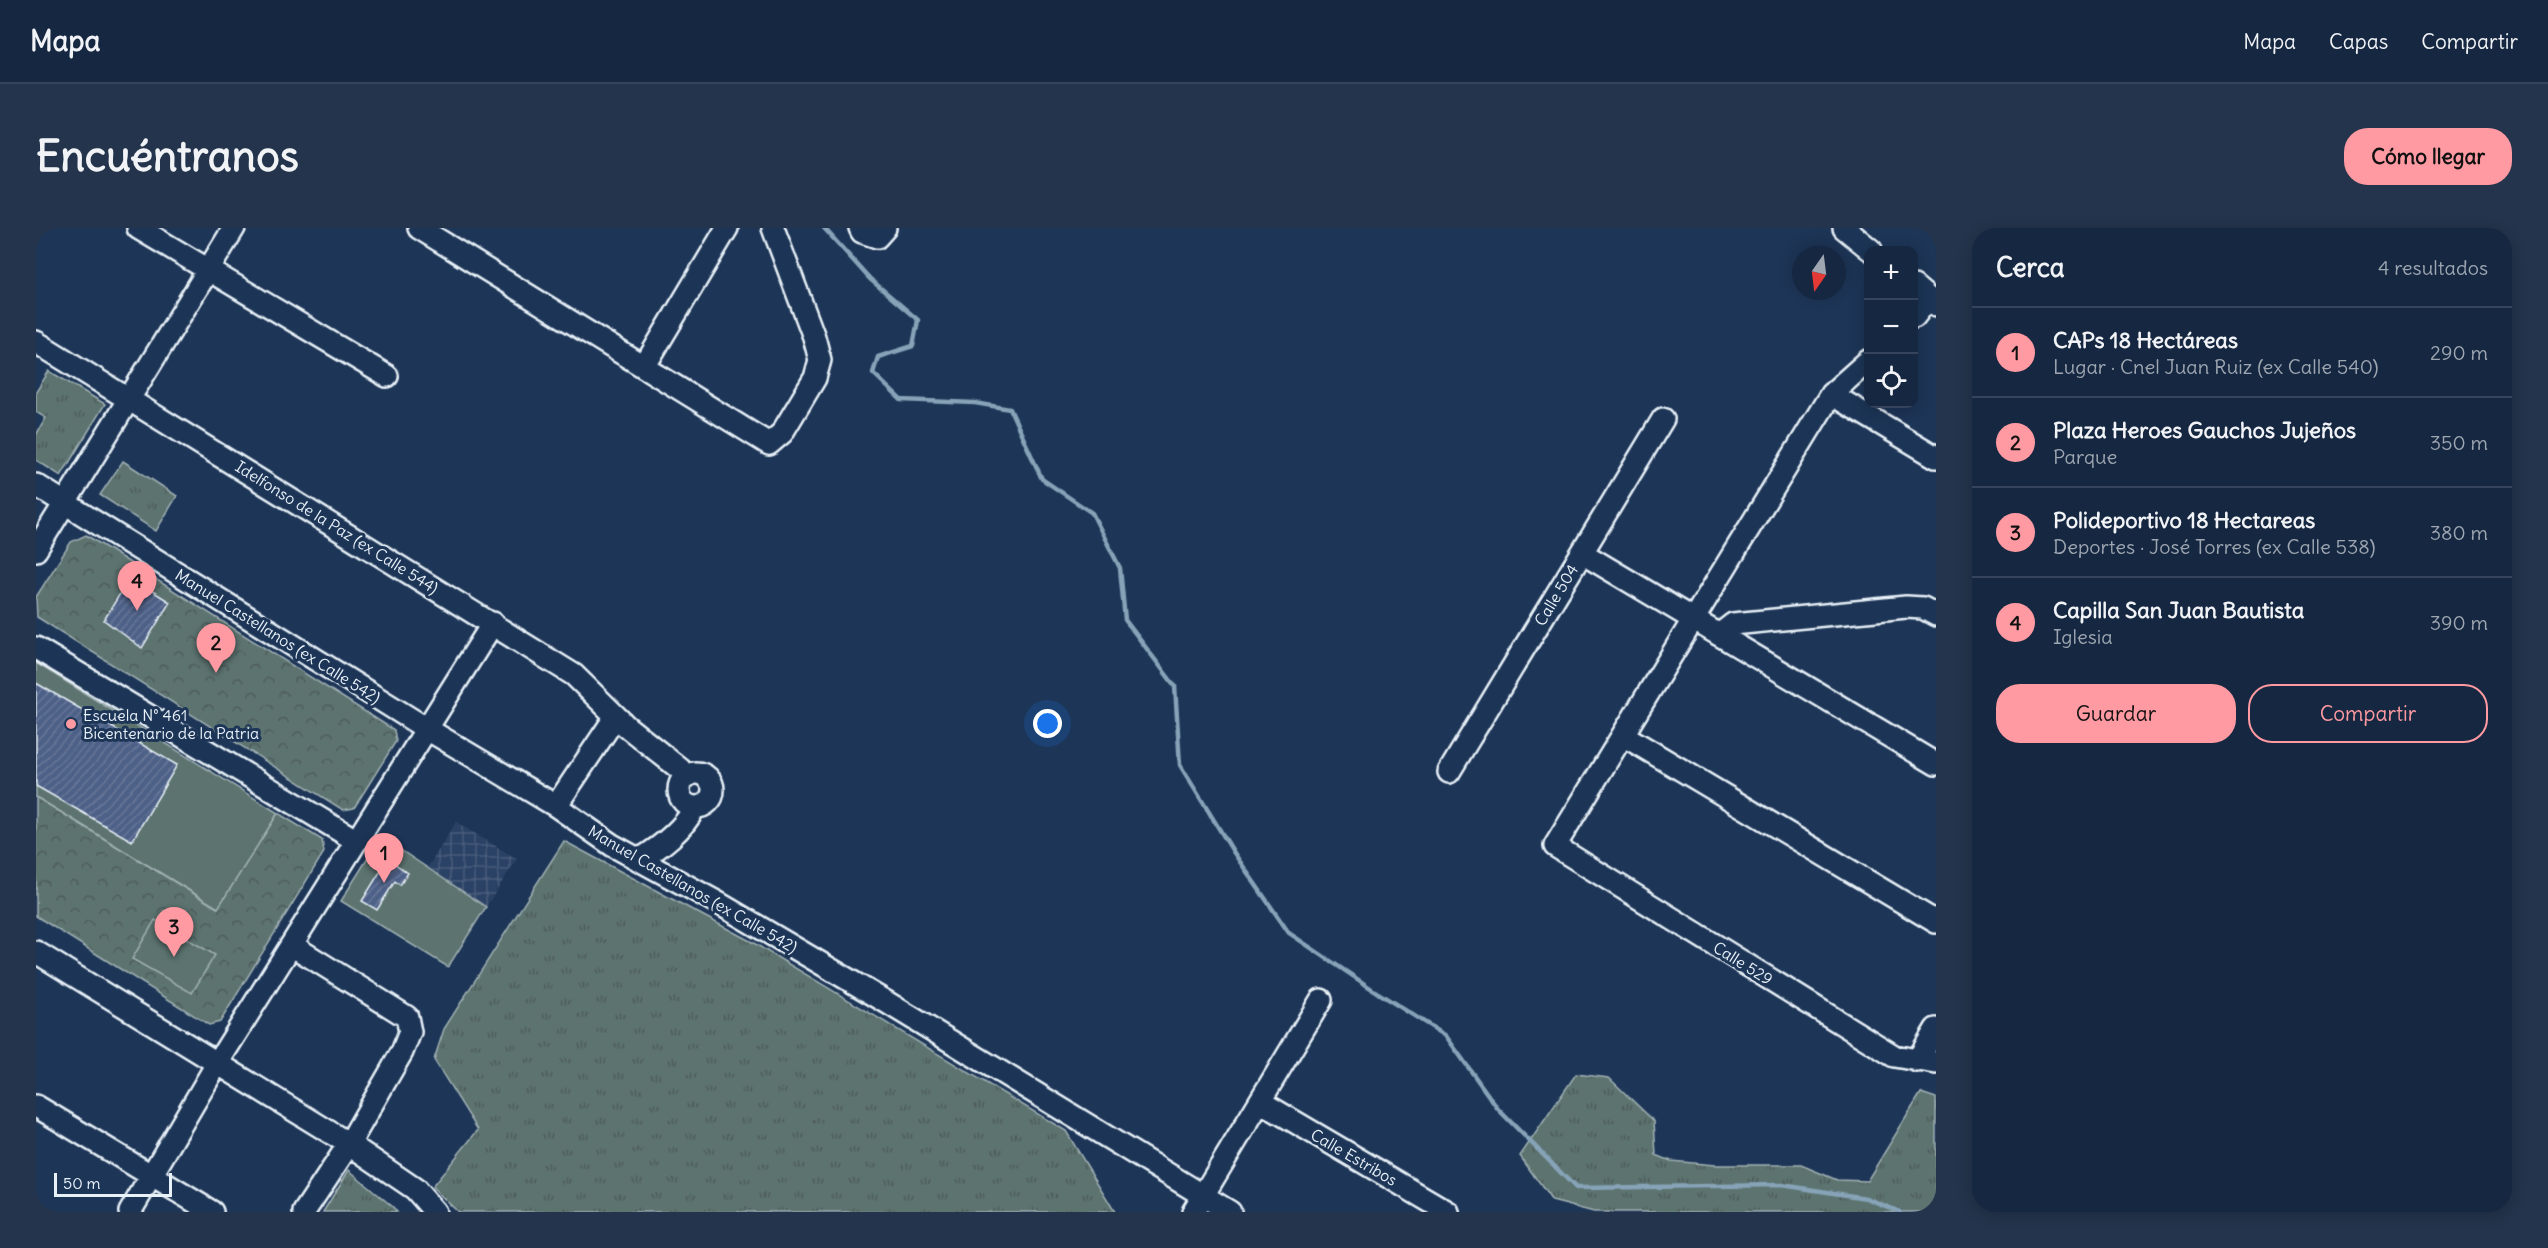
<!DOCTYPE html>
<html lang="es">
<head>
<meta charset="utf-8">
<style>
	body { margin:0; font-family:Delius,sans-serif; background:#23344c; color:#f1f3f6 }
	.controls { position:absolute; right:18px; top:18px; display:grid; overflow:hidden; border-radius:12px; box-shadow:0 3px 15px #0003 }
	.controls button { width:54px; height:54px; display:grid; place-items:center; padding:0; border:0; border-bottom:2px solid #35445a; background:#162841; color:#f1f3f6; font:30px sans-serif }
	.compass { position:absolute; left:1756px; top:18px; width:54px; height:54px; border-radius:50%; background:#162841; box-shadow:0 3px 15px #0003; rotate:194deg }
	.scale { position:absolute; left:18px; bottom:15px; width:118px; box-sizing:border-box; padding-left:6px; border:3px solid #e8f1f8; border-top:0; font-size:16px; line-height:21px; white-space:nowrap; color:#e8f1f8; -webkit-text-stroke:4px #1d3557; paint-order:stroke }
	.you { position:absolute; left:1012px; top:496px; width:21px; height:21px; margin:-15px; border:4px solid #fff; border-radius:50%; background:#1a73e8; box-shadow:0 0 0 9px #1a73e833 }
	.badge { display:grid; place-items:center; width:39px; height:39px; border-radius:50%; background:#ff9aa2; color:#111; font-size:20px; font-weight:700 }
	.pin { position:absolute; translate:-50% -50px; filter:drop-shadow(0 2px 3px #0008) }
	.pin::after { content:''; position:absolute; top:32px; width:21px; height:18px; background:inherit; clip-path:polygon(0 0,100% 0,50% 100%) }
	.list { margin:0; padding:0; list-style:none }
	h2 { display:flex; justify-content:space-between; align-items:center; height:78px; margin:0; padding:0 24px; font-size:26px }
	h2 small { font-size:20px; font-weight:400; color:#9ea6b1 }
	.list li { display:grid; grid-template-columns:39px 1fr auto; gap:18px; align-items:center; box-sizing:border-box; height:90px; padding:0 24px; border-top:2px solid #35445a }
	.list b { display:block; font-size:22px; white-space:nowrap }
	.list p { margin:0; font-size:20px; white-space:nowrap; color:#9ea6b1 }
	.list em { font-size:20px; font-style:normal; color:#9ea6b1 }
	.actions { display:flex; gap:12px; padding:18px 24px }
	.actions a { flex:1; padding:14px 0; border:2px solid #ff9aa2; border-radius:24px; text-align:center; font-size:21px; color:#ff9aa2 }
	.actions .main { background:#ff9aa2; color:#111 }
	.icon { flex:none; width:33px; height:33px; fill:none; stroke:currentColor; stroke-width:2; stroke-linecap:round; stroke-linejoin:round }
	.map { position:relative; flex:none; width:1900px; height:984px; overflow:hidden; border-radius:24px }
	header { display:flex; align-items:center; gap:36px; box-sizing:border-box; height:84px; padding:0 30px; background:#162841; border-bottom:2px solid #35445a }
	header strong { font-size:28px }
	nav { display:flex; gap:33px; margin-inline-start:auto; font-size:21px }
	.intro { display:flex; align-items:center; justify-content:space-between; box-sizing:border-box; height:144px; padding:0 36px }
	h1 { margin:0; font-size:42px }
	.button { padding:15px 27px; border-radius:24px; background:#ff9aa2; color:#111; font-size:21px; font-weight:700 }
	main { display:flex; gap:36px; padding:0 36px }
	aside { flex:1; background:#162841; border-radius:24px; box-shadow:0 3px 15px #0003 }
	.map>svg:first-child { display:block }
	.industrial { fill:url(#industrial-grid) }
	.grass { fill:url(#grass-tufts); stroke:#a2b2b4; stroke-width:1.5 }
	.park { fill:url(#park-crowns); stroke:#a2b2b4; stroke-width:1.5 }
	.garden { fill:#5b736f; stroke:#a2b2b4; stroke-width:1.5 }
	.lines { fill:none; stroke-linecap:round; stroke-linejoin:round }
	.stream { stroke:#87a3b8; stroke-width:4.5 }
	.building { fill:url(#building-hatch); stroke:#e8f1f8; stroke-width:1.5 }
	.minor-casing { stroke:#e8f1f8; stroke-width:26 }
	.minor { stroke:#1d3557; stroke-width:21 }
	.poi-dot { fill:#ff9aa2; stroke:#1d3557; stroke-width:2 }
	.labels { text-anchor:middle; stroke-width:6; stroke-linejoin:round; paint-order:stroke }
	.street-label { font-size:16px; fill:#e8f1f8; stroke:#1d3557 }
	.poi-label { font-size:16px; fill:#e8f1f8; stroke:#1d3557; text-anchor:start }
</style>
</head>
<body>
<header>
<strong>Mapa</strong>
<nav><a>Mapa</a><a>Capas</a><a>Compartir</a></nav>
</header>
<div class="intro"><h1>Encuéntranos</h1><a class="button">Cómo llegar</a></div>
<main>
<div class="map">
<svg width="1900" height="984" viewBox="0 0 1900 984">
	<defs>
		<pattern id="industrial-grid" width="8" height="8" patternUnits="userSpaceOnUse" patternTransform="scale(1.5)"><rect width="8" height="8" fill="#2b4265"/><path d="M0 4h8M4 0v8" fill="none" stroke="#4a5e7c"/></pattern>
		<pattern id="grass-tufts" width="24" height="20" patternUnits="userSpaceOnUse" patternTransform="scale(1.5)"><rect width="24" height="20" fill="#5b736f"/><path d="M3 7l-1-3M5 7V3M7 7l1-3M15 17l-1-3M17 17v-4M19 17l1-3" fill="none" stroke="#4f5b5b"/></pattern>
		<pattern id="park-crowns" width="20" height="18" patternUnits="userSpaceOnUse" patternTransform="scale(1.5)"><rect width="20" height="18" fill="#5b736f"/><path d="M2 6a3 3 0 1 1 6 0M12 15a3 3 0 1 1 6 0" fill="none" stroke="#4f5b5b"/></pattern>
		<pattern id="building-hatch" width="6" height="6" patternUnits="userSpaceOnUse" patternTransform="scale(1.5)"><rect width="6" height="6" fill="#4d6087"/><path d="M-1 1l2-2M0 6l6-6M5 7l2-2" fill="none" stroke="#677799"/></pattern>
	</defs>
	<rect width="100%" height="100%" fill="#1d3557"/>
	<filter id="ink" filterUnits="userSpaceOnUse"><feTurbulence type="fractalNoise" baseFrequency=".0167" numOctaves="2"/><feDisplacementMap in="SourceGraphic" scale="12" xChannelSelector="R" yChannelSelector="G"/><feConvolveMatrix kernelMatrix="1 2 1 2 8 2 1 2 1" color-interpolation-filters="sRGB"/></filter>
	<g filter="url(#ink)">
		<path class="industrial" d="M 420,594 L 481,631 L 450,679 L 392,639 Z"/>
		<path class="grass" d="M 13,143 L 69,176 L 25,248 L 0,232 L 0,207 L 10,190 L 0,184 L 0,164 Z
			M 87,233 L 141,268 L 120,303 L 64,267 Z
			M 528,613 L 716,714 L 1030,903 L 1079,984 L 422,984 L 396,959 L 442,902 L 398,832 L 408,801 Z
			M 1540,846 L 1573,850 L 1618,893 L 1620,927 L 1635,933 L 1679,937 L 1765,937 L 1801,952 L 1831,953 L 1885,865 L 1900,870 L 1900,984 L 1558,984 L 1516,973 L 1484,928 Z
			M 313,942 L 357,979 L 361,984 L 287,984 Z"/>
		<path class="park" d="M 50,307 L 358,502 L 360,513 L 318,580 L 307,582 L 1,389 L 0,369 L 35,314 Z
			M 0,569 L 181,680 L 242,585 L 286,612 L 288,624 L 184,794 L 173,797 L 0,688 Z"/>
		<path class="garden" d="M 0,435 L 242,585 L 182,680 L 0,569 Z
			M 345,609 L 450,679 L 412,739 L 305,673 Z
			M 119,692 L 179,727 L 156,765 L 96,731 Z"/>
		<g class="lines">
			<path class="stream" d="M 788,0 L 834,51 L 882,92 L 877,118 L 842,129 L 837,145 L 865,172 L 939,175 L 974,181 L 1006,251 L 1056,285 L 1084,340 L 1089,392 L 1139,458 L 1144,537 L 1198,625 L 1253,705 L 1342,765 L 1410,808 L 1462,881 L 1540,960 L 1746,957 L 1830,970 L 1864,984"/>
		</g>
		<path class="building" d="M 94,349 L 134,374 L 106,420 L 68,392 Z
			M 0,455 L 141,537 L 96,613 L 0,558 Z
			M 352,631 L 372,645 L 364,657 L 359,653 L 341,682 L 326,673 Z"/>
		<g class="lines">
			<g class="minor-casing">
				<path id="minor" d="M 102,0 L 351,148
					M 383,0 L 733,216 L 746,205 L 779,150 L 784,132 L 778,109 L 737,0
					M 824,0 L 826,4 L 841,9 L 849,0
					M 1808,0 L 1835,22
					M 1878,58 L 1900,77
					M 1878,89 L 1892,71
					M 0,114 L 538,447 L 590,498 L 644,541 L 649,550
					M 1832,133 L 1795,166 L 1519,618 L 1858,828 L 1900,835
					M 608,139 L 691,0
					M 1795,166 L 1900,229
					M 0,257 L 391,501 L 520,578 L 576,617 L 684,676 L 852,775 L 1194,984
					M 0,322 L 198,0
					M 1546,325 L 1900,536
					M 1683,407 L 1697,396 L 1870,379 L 1887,380 L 1900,387
					M 0,420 L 321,613
					M 1587,507 L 1900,694
					M 1413,544 L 1627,191
					M643 562a17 17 0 1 1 34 0a17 17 0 1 1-34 0Z
					M 520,578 L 580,488
					M 603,632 C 626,618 647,602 659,579
					M 257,718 L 371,789 L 374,804 L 366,824 L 313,916 L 268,984
					M 0,724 L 313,916 L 379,961 L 399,984
					M 1881,833 L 1900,801
					M 1225,874 L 1412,984
					M 0,878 L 176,984
					M 94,984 L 182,834 L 457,395
					M 1157,984 L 1285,772"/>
			</g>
			<use href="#minor" class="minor"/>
		</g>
	</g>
	<circle class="poi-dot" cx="35" cy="496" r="6"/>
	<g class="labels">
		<g class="street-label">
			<text transform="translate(301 299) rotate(32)" y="6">Idelfonso de la Paz (ex Calle 544)</text>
			<text transform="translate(1520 367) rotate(-59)" y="6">Calle 504</text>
			<text transform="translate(242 408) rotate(32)" y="6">Manuel Castellanos (ex Calle 542)</text>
			<text transform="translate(657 661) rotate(30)" y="6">Manuel Castellanos (ex Calle 542)</text>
			<text transform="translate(1707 735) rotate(32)" y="6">Calle 529</text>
			<text transform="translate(1318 929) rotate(30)" y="6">Calle Estribos</text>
		</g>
		<g class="poi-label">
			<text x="47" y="493">Escuela N° 461<tspan x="47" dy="18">Bicentenario de la Patria</tspan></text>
		</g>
	</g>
</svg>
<div class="controls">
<button>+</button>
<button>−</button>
<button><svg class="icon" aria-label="locate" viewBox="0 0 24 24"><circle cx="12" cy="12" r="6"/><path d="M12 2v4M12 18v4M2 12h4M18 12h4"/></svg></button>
</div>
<svg class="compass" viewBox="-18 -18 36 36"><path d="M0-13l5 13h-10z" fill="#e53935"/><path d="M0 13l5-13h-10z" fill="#9ea6b1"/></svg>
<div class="scale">50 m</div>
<div class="you"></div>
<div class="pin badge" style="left:348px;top:655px">1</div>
<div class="pin badge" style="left:180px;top:445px">2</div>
<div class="pin badge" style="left:138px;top:729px">3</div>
<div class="pin badge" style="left:101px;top:383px">4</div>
</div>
<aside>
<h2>Cerca<small>4 resultados</small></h2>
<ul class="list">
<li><span class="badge">1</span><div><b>CAPs 18 Hectáreas</b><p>Lugar · Cnel Juan Ruiz (ex Calle 540)</p></div><em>290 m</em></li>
<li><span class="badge">2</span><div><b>Plaza Heroes Gauchos Jujeños</b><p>Parque</p></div><em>350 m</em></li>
<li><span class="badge">3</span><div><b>Polideportivo 18 Hectareas</b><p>Deportes · José Torres (ex Calle 538)</p></div><em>380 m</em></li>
<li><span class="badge">4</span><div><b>Capilla San Juan Bautista</b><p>Iglesia</p></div><em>390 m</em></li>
</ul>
<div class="actions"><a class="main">Guardar</a><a>Compartir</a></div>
</aside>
</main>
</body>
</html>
